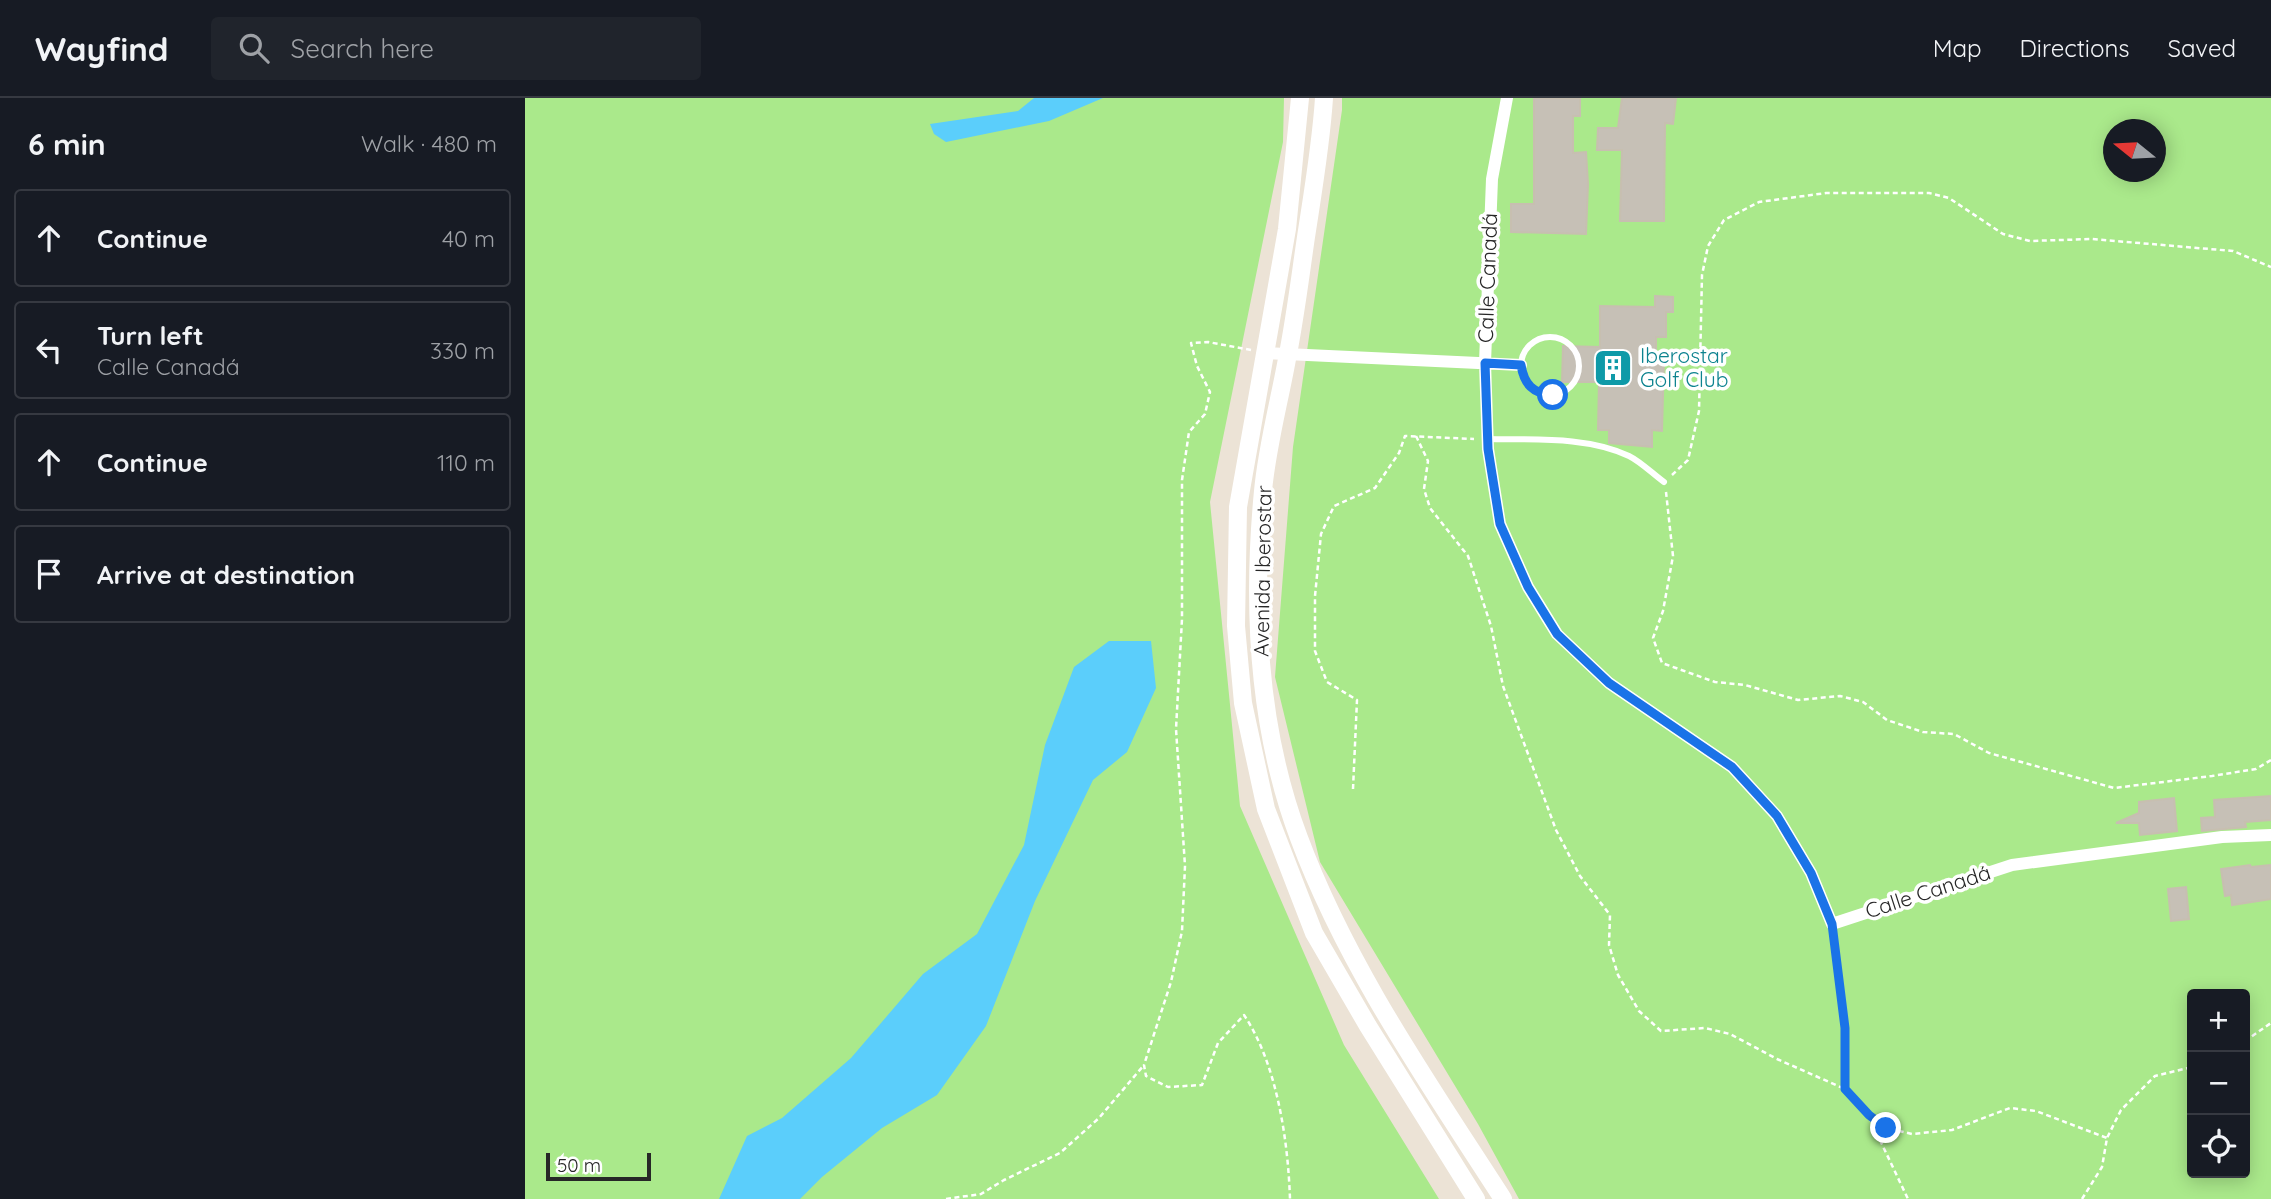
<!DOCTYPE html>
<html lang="en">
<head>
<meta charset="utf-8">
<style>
	body { margin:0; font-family:Quicksand,sans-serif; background:#20242c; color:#f1f3f6 }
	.controls { position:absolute; right:21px; bottom:21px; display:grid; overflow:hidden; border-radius:7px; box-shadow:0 4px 18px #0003 }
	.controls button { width:63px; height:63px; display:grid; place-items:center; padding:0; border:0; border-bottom:2px solid #363941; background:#171b24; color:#f1f3f6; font:35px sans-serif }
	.compass { position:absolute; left:1578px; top:21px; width:63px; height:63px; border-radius:50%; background:#171b24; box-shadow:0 4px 18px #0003; rotate:288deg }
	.scale { position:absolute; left:21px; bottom:18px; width:105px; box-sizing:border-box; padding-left:7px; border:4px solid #272727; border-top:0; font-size:19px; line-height:24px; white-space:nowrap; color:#272727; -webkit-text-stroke:5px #fff; paint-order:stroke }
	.stop { position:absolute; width:21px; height:21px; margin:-16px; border:5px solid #1a73e8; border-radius:50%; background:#fff }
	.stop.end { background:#1a73e8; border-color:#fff; box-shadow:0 2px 7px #0008 }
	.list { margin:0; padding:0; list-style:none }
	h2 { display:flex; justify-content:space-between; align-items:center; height:91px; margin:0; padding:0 28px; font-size:30px }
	h2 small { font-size:23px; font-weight:400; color:#9ea1a6 }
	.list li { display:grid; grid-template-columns:46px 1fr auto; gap:21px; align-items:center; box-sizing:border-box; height:98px; margin:0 14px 14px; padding:0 14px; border:2px solid #363941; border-radius:7px }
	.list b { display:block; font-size:26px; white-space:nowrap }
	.list p { margin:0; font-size:23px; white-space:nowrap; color:#9ea1a6 }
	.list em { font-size:23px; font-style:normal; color:#9ea1a6 }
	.icon { flex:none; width:38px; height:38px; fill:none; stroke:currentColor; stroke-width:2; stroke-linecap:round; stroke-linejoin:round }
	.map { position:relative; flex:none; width:1746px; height:1101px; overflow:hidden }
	header { display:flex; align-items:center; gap:42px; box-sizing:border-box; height:98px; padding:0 35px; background:#171b24; border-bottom:2px solid #363941 }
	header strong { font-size:33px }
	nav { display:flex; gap:38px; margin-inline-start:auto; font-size:24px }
	.search { width:490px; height:63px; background:#20242c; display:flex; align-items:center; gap:18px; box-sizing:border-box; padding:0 24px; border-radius:7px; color:#9ea1a6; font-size:26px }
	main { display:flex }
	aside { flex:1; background:#171b24 }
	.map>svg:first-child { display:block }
	.green { fill:#aae98b; fill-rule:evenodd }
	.water { fill:#5bcefb }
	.building { fill:#c6c0b6; stroke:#c7bfb0; stroke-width:2 }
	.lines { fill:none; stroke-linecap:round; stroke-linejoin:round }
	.path { stroke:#fff; stroke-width:2.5; stroke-dasharray:5 3.5; stroke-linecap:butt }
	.lane { stroke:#fff; stroke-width:6 }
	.street { stroke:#fff; stroke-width:12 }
	.secondary { stroke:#fff; stroke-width:18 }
	.route { stroke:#1a73e8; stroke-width:9 }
	.labels { text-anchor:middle; stroke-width:7; stroke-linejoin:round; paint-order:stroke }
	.street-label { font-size:21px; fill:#272727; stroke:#fff }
	.culture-label { font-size:21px; fill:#0d838f; stroke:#fff; text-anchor:start }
</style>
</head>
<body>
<header>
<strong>Wayfind</strong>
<div class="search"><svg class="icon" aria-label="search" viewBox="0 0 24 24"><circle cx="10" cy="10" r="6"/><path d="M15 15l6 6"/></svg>Search here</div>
<nav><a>Map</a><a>Directions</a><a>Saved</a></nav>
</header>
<main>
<aside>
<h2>6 min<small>Walk · 480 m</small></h2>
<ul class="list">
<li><svg class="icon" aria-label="ahead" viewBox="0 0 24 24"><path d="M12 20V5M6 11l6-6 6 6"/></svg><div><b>Continue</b></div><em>40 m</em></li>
<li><svg class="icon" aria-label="left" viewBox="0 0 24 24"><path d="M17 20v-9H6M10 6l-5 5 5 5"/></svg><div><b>Turn left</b><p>Calle Canadá</p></div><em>330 m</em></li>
<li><svg class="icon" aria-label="ahead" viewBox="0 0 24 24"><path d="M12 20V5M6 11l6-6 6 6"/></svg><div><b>Continue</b></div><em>110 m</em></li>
<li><svg class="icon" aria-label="arrive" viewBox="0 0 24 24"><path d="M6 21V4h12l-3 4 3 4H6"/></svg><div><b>Arrive at destination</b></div></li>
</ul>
</aside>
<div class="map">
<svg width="1746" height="1101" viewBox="0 0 1746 1101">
	<rect width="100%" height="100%" fill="#ece3d6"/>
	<path class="green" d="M 0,0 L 759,0 L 758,44 L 685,404 L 715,708 L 819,947 L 914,1101 L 0,1101 Z
		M 817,0 L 1746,0 L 1746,1101 L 994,1101 L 953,1026 L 795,764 L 750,579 L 768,349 L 817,12 ZM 1588,32 L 1630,32 L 1630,74 L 1588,74 ZM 1667,896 L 1720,896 L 1720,1075 L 1667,1075 Z"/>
	<path class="water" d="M 509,0 L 578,0 L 524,23 L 421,44 L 409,36 L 405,26 L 493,13 Z
		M 584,543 L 626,543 L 631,590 L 602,654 L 568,682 L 510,803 L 461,928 L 412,997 L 357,1030 L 297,1079 L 275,1101 L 194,1101 L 222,1038 L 257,1020 L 326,960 L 398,876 L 452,836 L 499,747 L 520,647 L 549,569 Z"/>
	<path class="building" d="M 1009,0 L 1055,0 L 1055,18 L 1048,18 L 1048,55 L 1061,54 L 1063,86 L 1061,136 L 986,134 L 986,106 L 1009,106 Z
		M 1097,0 L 1151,0 L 1148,26 L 1140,25 L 1139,123 L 1095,123 L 1097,52 L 1072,52 L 1073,30 L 1093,30 Z
		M 1130,198 L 1148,199 L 1148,214 L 1141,214 L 1141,239 L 1131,239 L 1131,261 L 1139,261 L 1137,333 L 1127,332 L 1127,349 L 1084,345 L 1084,332 L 1073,332 L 1074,284 L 1037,284 L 1038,248 L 1075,249 L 1075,208 L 1130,209 Z
		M 1746,698 L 1746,722 L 1720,724 L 1721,729 L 1677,733 L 1676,720 L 1690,719 L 1689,702 Z
		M 1649,700 L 1652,733 L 1615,737 L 1614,725 L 1591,725 L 1614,715 L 1614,704 Z
		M 1725,767 L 1726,769 L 1746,767 L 1746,801 L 1707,807 L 1706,797 L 1700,798 L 1696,771 Z
		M 1661,789 L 1664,821 L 1646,823 L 1643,791 Z"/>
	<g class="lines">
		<path class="path" d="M 726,252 L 683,244 L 666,245 L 672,268 L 685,294 L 680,316 L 664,334 L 657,382 L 657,521 L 651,631 L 660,768 L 657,833 L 646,884 L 619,967 L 621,978 L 643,989 L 677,987 L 693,945 L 719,917 C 752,966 763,1042 765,1101
			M 891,338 L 903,363 L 899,391 L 905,410 L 943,458 L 966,528 L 978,588 L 1031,732 L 1055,778 L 1085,817 L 1084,847 L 1093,877 L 1114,913 L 1136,933 L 1180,930 L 1205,936 L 1252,961 L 1320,991 L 1344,1017 L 1361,1030 L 1387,1036 L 1427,1032 L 1485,1010 L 1511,1013 L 1582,1040
			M 1147,377 L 1163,362 L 1174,313 L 1177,177 L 1183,148 L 1199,122 L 1234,104 L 1301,95 L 1404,95 L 1424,100 L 1478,136 L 1505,143 L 1567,141 L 1708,153 L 1746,169
			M 1141,394 L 1148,458 L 1138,513 L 1128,540 L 1137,565 L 1190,584 L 1220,587 L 1273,602 L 1315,598 L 1338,604 L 1362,622 L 1398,634 L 1429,636 L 1464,655 L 1589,690 L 1687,678 L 1731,671 L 1746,662
			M 828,691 L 832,602 L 802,584 L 790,553 L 790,498 L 796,436 L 809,408 L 850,390 L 874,355 L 880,338 L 949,341
			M 1308,837 L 1320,930 L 1320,991
			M 1720,943 L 1746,925
			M 1344,1019 L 1383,1101
			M 421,1101 L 456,1096 L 479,1082 L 535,1055 L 574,1020 L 619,967
			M 1557,1101 L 1577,1069 L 1582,1040 L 1596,1012 L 1630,978 L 1667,969"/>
		<path class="lane" d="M996 268a29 29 0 1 1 58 0a29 29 0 1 1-58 0Z
			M 962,341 C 1008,342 1062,338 1104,358 C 1116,364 1128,376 1139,384"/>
		<path class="street" d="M 982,0 L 967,81 L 960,265 L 963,351 L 975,426 L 1003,489 L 1032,536 L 1084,585 L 1207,669 L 1252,718 L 1286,775 L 1307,826 L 1487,767 L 1697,739 L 1746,737
			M 740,255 L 996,267"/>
		<path class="secondary" d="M 775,0 L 762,131 L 713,409 L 711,528 L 718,605 L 741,711 L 789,835 L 843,928 L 951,1101
			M 799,0 C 796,47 788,93 781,139 C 775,180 770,221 762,261 C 754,305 742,349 738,393 C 727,508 733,631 774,740 C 822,869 904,986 978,1101"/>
	</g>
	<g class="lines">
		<path class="route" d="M 1028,297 C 1008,296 999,286 996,267 L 960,265 L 963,351 L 975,426 L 1003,489 L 1032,536 L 1084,585 L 1207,669 L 1252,718 L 1286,775 L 1307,826 L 1320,930 L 1320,991 L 1344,1017 L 1361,1030"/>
	</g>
	<defs>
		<g id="building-square" transform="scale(2.0125)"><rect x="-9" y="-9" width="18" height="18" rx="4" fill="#0f9aa8" stroke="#fff"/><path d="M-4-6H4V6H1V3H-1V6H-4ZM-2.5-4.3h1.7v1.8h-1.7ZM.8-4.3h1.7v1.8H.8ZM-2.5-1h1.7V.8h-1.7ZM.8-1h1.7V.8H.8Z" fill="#fff"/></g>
	</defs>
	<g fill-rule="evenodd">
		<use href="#building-square" x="1088" y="270"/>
	</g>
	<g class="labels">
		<g class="street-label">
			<text transform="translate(963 180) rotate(-88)" y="7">Calle Canadá</text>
			<text transform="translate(738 473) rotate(-89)" y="7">Avenida Iberostar</text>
			<text transform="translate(1403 794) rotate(-18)" y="7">Calle Canadá</text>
		</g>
		<g class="culture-label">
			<text x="1115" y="265">Iberostar<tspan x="1115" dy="24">Golf Club</tspan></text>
		</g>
	</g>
</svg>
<div class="controls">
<button>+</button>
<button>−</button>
<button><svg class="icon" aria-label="locate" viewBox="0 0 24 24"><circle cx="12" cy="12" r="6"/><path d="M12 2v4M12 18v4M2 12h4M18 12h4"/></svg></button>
</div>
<svg class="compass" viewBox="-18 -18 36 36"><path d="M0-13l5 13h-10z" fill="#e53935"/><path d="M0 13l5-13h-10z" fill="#9ea1a6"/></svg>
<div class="scale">50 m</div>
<div class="stop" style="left:1028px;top:297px"></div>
<div class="stop end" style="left:1361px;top:1030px"></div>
</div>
</main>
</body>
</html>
